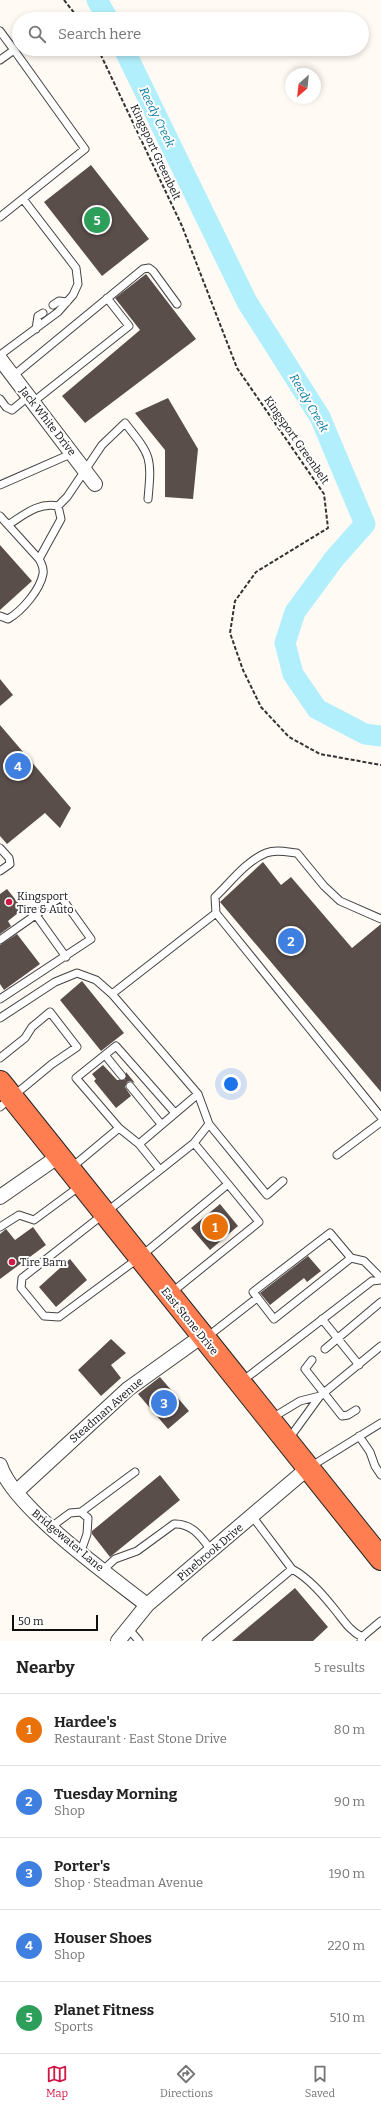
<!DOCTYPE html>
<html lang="en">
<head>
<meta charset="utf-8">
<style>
	body { margin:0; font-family:Bitter,serif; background:#f2f2f2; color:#222 }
	.compass { position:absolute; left:285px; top:68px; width:36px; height:36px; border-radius:50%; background:#fff; box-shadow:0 2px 6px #0003; rotate:207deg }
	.scale { position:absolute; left:12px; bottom:10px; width:86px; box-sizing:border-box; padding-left:4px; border:2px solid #101010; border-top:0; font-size:11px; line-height:14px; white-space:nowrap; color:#101010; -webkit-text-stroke:3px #fff; paint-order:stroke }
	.you { position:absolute; left:231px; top:1084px; width:14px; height:14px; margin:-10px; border:3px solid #fff; border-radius:50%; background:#1a73e8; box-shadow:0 0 0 6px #1a73e833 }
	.badge { display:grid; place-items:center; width:26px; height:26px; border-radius:50%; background:#d01845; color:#fff; font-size:13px; font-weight:700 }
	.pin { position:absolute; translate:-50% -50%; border:2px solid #fff; box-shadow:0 1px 4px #0006 }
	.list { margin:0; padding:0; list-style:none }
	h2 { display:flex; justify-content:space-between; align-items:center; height:52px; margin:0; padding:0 16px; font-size:17px }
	h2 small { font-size:13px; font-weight:400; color:#767676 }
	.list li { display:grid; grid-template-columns:26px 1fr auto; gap:12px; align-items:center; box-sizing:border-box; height:72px; padding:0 16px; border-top:1px solid #e0e0e0 }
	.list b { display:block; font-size:15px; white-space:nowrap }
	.list p { margin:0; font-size:13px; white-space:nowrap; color:#767676 }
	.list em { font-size:13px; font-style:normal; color:#767676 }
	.icon { flex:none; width:22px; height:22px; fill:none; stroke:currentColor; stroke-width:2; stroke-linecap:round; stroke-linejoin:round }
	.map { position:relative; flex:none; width:381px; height:1641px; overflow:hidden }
	.search { position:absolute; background:#fff; box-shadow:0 2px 6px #0003; left:12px; right:12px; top:12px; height:44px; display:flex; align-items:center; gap:10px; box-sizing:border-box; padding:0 14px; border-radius:22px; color:#767676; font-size:15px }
	.sheet { height:412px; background:#fff }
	nav { display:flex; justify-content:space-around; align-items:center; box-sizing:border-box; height:56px; border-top:1px solid #e0e0e0; background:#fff; font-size:11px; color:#767676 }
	nav a { display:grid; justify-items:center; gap:2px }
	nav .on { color:#d01845 }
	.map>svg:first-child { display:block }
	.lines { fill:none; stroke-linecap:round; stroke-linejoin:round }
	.river { stroke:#b2effc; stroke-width:21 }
	.building { fill:#5a4e4b }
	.lane-casing { stroke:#434343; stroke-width:9 }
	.street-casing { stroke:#434343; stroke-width:16 }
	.highway-casing { stroke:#212121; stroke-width:24 }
	.path { stroke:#323232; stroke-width:2; stroke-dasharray:4 2; stroke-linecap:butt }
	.lane { stroke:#fff; stroke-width:7 }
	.street { stroke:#fff; stroke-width:14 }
	.highway { stroke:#ff7e51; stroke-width:22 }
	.poi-dot { fill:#d01845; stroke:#fff; stroke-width:1.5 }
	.labels { text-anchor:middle; stroke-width:4; stroke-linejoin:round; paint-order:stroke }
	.street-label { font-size:11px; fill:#101010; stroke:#fff }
	.poi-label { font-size:11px; fill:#101010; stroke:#fff; text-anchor:start }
	.water-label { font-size:12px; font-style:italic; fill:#0c7ca0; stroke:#fff }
</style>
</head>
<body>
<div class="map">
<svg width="381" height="1641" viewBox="0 0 381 1641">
	<rect width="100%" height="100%" fill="#fffaf3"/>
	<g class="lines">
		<path class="river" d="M 97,0 L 108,19
			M 124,49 L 247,302 L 320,417 L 365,524 L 334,559 L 295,612 L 285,643 L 293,674 L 317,709 L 365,734 L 381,736"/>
	</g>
	<path class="building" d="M 91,165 L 149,239 L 102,276 L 44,202 Z
		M 146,274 L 196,339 L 85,423 L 62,396 L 140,330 L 115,298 Z
		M 168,398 L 198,449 L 193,499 L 165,497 L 165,450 L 135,413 Z
		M 0,545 L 32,581 L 0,610 Z
		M 0,679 L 13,695 L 0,706 Z
		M 0,725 L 71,808 L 60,828 L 45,813 L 7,844 L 0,836 Z
		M 263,862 L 281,885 L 291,877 L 352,948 L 381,924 L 381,1092 L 220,902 Z
		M 7,889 L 23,909 L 8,921 L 11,926 L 0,934 L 0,894 Z
		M 17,934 L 40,964 L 4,990 L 0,984 L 0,945 Z
		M 82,981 L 124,1033 L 101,1051 L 60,1000 Z
		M 103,1065 L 117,1080 L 125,1080 L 126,1072 L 135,1083 L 130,1081 L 127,1082 L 125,1087 L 131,1096 L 116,1108 L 94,1081 L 96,1079 L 92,1074 Z
		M 220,1204 L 238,1226 L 210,1250 L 191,1228 Z
		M 33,1227 L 46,1245 L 0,1279 L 0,1234 L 6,1229 L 15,1240 Z
		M 308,1256 L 321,1271 L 307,1282 L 304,1278 L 270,1305 L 260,1293 Z
		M 70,1259 L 87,1280 L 56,1307 L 39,1287 Z
		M 111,1339 L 126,1353 L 111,1365 L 121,1378 L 101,1396 L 78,1370 Z
		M 160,1377 L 189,1411 L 168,1429 L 138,1394 Z
		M 160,1475 L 180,1500 L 110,1557 L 92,1534 L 92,1531 Z
		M 295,1588 L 328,1627 L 313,1641 L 232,1641 Z"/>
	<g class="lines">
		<g class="lane-casing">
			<path id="lane" d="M 0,31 L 14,50
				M 0,60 L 14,50 L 85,149 L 0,217
				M 53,305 L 59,301 L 67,302
				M 36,329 L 38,316 L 43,313
				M 0,355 L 58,312 L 73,295 L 78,284 L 76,268 L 23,199
				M 13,376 L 143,269 L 149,268 L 153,271 L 177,304
				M 0,399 L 6,407 L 12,410 L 29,396
				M 33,402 L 129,326 L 107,298
				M 0,485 L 73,453
				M 0,516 L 39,559 C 42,564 44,568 43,574 C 40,590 22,611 8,619 L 0,616
				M 8,525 C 24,515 38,502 58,506
				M 39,559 L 61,519 L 58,506 L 67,497 L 102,445 L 125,423 C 151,456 152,456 148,499
				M 0,848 L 9,858 L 10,864 L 0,871
				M 36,915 L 66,957
				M 381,919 L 340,901 L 324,886 L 297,853 C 287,852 276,849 266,853 C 246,861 230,883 215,897 L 216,913 L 381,1117
				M 0,940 L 61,897 L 91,939 L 0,999
				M 0,1018 L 55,982 L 77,973 L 96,980 L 112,994
				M 105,1055 L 122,1076
				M 0,1058 L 25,1038 L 32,1027 L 50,1012 L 77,1047 L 52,1064 L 0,1107
				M 130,1086 L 161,1124
				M 209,1124 L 198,1094 L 112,994 L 216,913
				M 119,1128 L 76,1078 L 116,1046 L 175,1113
				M 194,1143 L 228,1184
				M 139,1144 L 198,1094
				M 337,1155 L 381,1122
				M 71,1168 L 119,1128 L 139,1144 L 160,1170 L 22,1278 L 21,1288 L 44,1316 L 59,1317 L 140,1257 L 228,1184 L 259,1222 L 171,1293
				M 160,1170 L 194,1143 L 209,1124 L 267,1195 L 283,1181
				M 0,1227 L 19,1215 L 34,1220 L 80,1186
				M 351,1258 L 274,1319 L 253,1292 L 330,1233 L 351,1258 L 364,1261 L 381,1278
				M 322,1319 L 359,1365
				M 207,1337 L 257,1298
				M 325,1349 L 381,1302
				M 312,1360 L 305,1369 L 342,1416 L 348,1415 L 356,1410
				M 241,1382 L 372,1281 L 381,1280
				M 272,1418 L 300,1401 L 320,1396
				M 359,1436 L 370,1452 L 375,1466 L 381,1475
				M 288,1440 L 320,1396 L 381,1346
				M 310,1467 L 381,1423
				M 81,1512 L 135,1472
				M 252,1516 L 292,1569
				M 51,1527 L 70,1513 L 81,1512 L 88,1518 L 87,1534 L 81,1551
				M 103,1570 L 115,1559 L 137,1551 L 174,1524 C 192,1523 201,1537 211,1550
				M 128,1628 L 139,1641
				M 206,1641 L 292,1569 C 309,1578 324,1596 336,1611 C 344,1621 350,1631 362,1637
				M 361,1641 L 362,1637 L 381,1621"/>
		</g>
		<g class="street-casing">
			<path id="street" d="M 0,359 L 95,484
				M 0,1197 L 59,1156
				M 0,1465 C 13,1507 110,1576 147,1605
				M 16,1492 L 128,1389 L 202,1336
				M 118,1641 L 147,1605 L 308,1468"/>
		</g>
		<g class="highway-casing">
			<path id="highway" d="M 0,1082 L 381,1559"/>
		</g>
		<path class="path" d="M 64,0 L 79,19
			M 98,49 L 182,226 L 237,368 L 324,494 L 328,528 L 256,572 L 235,601 L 230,633 L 243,670 L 261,707 L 289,737 L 320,754 L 381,765"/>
		<use href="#lane" class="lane"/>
		<use href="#street" class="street"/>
		<use href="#highway" class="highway"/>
	</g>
	<g class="poi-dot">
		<circle cx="9" cy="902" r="4"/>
		<circle cx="12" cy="1262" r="4"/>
	</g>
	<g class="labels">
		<g class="street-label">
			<text transform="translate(156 152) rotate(65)" y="4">Kingsport Greenbelt</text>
			<text transform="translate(48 421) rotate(52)" y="4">Jack White Drive</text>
			<text transform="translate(297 440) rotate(55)" y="4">Kingsport Greenbelt</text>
			<text transform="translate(190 1321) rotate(51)" y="4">East Stone Drive</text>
			<text transform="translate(106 1410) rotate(-41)" y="4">Steadman Avenue</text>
			<text transform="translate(68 1540) rotate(40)" y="4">Bridgewater Lane</text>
			<text transform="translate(210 1552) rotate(-40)" y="4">Pinebrook Drive</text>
		</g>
		<g class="poi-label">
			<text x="17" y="900">Kingsport<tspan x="17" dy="13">Tire &amp; Auto</tspan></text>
			<text x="20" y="1266">Tire Barn</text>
		</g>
		<g class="water-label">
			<text transform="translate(157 117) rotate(64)" y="4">Reedy Creek</text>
			<text transform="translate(309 403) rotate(60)" y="4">Reedy Creek</text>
		</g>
	</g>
</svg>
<svg class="compass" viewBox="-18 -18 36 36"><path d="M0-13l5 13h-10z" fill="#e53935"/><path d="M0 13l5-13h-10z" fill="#767676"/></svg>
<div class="scale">50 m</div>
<div class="you"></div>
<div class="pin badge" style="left:215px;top:1227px;background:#e8710a">1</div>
<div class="pin badge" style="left:291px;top:941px;background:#3f7fe0">2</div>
<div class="pin badge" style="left:164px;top:1403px;background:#3f7fe0">3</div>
<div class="pin badge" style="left:18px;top:766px;background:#3f7fe0">4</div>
<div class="pin badge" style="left:97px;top:220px;background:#2e9e5b">5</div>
<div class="search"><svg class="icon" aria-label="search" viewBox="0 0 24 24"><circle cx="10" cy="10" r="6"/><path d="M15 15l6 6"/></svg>Search here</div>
</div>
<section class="sheet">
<h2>Nearby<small>5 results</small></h2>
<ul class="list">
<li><span class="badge" style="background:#e8710a">1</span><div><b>Hardee's</b><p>Restaurant · East Stone Drive</p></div><em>80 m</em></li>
<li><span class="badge" style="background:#3f7fe0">2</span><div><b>Tuesday Morning</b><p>Shop</p></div><em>90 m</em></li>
<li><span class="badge" style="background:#3f7fe0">3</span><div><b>Porter's</b><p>Shop · Steadman Avenue</p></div><em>190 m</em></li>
<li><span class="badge" style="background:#3f7fe0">4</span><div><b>Houser Shoes</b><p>Shop</p></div><em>220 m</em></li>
<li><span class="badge" style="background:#2e9e5b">5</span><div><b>Planet Fitness</b><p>Sports</p></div><em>510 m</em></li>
</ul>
</section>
<nav>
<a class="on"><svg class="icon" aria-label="map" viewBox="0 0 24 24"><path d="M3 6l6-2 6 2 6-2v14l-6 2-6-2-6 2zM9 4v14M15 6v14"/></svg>Map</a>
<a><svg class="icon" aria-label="directions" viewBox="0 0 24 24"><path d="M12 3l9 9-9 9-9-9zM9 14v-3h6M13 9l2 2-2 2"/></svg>Directions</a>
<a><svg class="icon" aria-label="saved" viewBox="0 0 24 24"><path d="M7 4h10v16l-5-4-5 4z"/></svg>Saved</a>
</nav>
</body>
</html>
